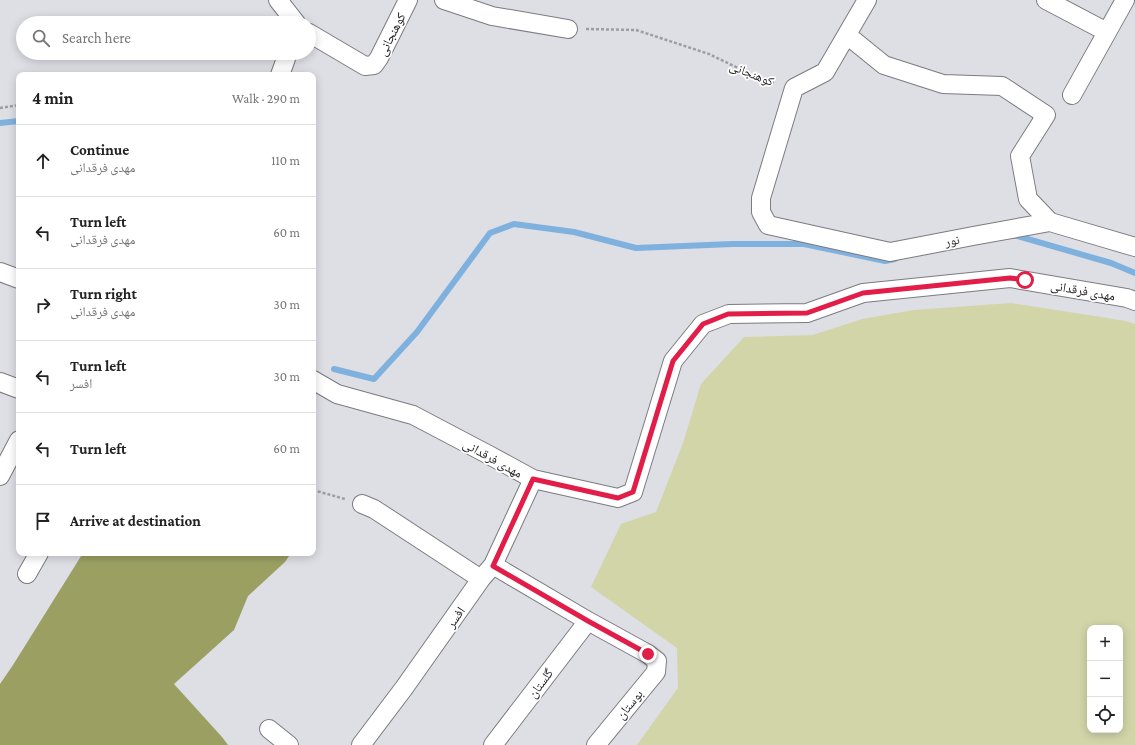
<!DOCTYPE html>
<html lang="en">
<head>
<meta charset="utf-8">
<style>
	body { margin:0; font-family:"Crimson Pro","Noto Naskh Arabic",serif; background:#f2f2f2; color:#222 }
	.controls { position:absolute; right:12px; bottom:12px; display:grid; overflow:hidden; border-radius:8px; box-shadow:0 2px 10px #0003 }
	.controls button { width:36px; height:36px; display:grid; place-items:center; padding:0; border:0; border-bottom:1px solid #e0e0e0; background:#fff; color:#222; font:20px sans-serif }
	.stop { position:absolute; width:12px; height:12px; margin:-9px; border:3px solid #e11d48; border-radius:50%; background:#fff }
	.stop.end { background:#e11d48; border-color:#fff; box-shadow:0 1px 4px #0008 }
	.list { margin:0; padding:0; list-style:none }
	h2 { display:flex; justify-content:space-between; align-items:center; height:52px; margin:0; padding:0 16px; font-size:17px }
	h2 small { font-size:13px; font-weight:400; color:#767676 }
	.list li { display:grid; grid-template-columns:26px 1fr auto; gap:12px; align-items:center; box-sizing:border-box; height:72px; padding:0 16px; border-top:1px solid #e0e0e0 }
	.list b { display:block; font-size:15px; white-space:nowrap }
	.list p { margin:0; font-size:13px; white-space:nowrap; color:#767676 }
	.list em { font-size:13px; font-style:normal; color:#767676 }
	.icon { flex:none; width:22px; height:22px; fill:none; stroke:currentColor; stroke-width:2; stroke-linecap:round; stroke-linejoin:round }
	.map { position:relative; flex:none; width:1135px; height:745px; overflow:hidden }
	.search { position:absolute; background:#fff; box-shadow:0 2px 10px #0003; left:16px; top:16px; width:300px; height:44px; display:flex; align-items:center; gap:10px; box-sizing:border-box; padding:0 14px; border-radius:22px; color:#767676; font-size:15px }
	.panel { position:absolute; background:#fff; box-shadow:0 2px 10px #0003; left:16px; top:72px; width:300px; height:484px; border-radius:8px }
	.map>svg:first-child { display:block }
	.green { fill:#d1d5a8; fill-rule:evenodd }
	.forest { fill:#9ba062 }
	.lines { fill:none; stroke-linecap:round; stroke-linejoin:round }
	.stream { stroke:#7fb1de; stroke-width:6 }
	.street-casing { stroke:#7b7b81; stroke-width:20 }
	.path { stroke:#9d9da3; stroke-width:2.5; stroke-dasharray:3 2; stroke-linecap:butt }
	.street { stroke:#fff; stroke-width:18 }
	.route { stroke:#e11d48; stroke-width:5 }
	.labels { text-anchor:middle; stroke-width:3.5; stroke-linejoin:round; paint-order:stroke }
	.street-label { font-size:13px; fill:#242427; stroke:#fff }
</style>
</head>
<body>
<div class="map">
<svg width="1135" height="745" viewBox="0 0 1135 745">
	<rect width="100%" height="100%" fill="#dedee5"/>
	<path class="green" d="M 1011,303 L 1126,321 L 1135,324 L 1135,745 L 637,745 L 678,688 L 677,648 L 591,587 L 621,524 L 656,512 L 683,443 L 701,384 L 744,337 L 813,335 L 862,319 L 914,310 ZM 1090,628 L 1120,628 L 1120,730 L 1090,730 Z"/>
	<path class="forest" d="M 83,553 L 291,553 L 285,562 L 248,596 L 234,630 L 174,684 L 222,737 L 228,745 L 0,745 L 0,684 L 13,665 Z"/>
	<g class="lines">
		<path class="stream" d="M 0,123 L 19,121
			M 1012,236 L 1014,235 L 1111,263 L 1135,273
			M 334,369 L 374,379 L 417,332 L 490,233 L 514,224 L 574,232 L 636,248 L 732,244 L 804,244 L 885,261 L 895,259"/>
		<g class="street-casing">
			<path id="street" d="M 278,0 L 296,23
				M 444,0 L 492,16 L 568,29
				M 867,0 L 825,72 L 794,88 L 761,198 L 761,212 L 768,225 L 890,252 L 973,236 L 1050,222 L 1135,247
				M 1046,0 L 1107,32
				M 309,33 L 365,66 L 374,65 L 379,58 L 408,0
				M 847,35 L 884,65 L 943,84 L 1002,86 L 1046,115 L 1020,156 L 1028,199 L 1050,222
				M 280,75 L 288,53
				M 1072,95 L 1125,0
				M 0,272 L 19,279
				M 313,380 L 337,394 L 413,415 L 489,455 L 533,479 L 618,498 L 633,492 L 673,361 L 703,324 L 729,314 L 807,313 L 863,293 L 1010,278 L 1127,298 L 1135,301
				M 0,382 L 19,389
				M 0,476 L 19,440
				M 362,504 L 374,509 L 481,579
				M 493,565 L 588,621 L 648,654 L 657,661 L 656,672 L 596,745
				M 27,574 L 39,553
				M 269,729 L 289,745
				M 361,745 L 404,688 L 481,579 L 493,565 L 533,479
				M 493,745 L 588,621"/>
		</g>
		<path class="path" d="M 586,29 L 636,30 L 709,54 L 767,82 L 775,83
			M 0,108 L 19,105
			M 313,490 L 345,499"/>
		<use href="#street" class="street"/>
	</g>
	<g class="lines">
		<path class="route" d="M 648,654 L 588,621 L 493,566 L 533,479 L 618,498 L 633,492 L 673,361 L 703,324 L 728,314 L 807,313 L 863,293 L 1010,278 L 1025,280"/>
	</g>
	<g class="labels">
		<g class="street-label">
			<text transform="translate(391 34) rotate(-63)" y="5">کوهنجانی</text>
			<text transform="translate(752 73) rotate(22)" y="5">کوهنجانی</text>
			<text transform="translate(952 240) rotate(-11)" y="5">نور</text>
			<text transform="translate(1083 290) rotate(10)" y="5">مهدی فرقدانی</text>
			<text transform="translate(493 458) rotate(29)" y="5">مهدی فرقدانی</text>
			<text transform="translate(455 617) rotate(-55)" y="5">افسر</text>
			<text transform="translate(540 683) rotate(-53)" y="5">گلستان</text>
			<text transform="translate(629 704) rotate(-51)" y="5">بوستان</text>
		</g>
	</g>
</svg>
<div class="controls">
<button>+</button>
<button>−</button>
<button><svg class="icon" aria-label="locate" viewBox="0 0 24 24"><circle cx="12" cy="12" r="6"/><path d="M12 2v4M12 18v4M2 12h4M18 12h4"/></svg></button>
</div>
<div class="stop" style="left:1025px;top:280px"></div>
<div class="stop end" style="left:648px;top:654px"></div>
<div class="search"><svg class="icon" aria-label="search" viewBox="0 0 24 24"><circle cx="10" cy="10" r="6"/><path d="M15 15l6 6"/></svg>Search here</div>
<section class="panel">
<h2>4 min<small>Walk · 290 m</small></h2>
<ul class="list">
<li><svg class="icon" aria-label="ahead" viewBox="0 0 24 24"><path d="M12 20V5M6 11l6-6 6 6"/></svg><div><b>Continue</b><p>مهدی فرقدانی</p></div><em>110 m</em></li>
<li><svg class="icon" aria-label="left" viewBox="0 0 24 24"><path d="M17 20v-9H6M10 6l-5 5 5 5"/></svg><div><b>Turn left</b><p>مهدی فرقدانی</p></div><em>60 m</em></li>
<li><svg class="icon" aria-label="right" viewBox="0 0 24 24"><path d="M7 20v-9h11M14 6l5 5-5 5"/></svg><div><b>Turn right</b><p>مهدی فرقدانی</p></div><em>30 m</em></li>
<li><svg class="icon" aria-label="left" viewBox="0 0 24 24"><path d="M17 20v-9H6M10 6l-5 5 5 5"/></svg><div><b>Turn left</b><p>افسر</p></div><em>30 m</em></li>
<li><svg class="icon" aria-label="left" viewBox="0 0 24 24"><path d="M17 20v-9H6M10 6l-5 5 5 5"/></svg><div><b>Turn left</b></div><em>60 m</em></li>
<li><svg class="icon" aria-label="arrive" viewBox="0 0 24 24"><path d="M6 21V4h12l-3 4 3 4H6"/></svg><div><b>Arrive at destination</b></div></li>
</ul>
</section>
</div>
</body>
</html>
